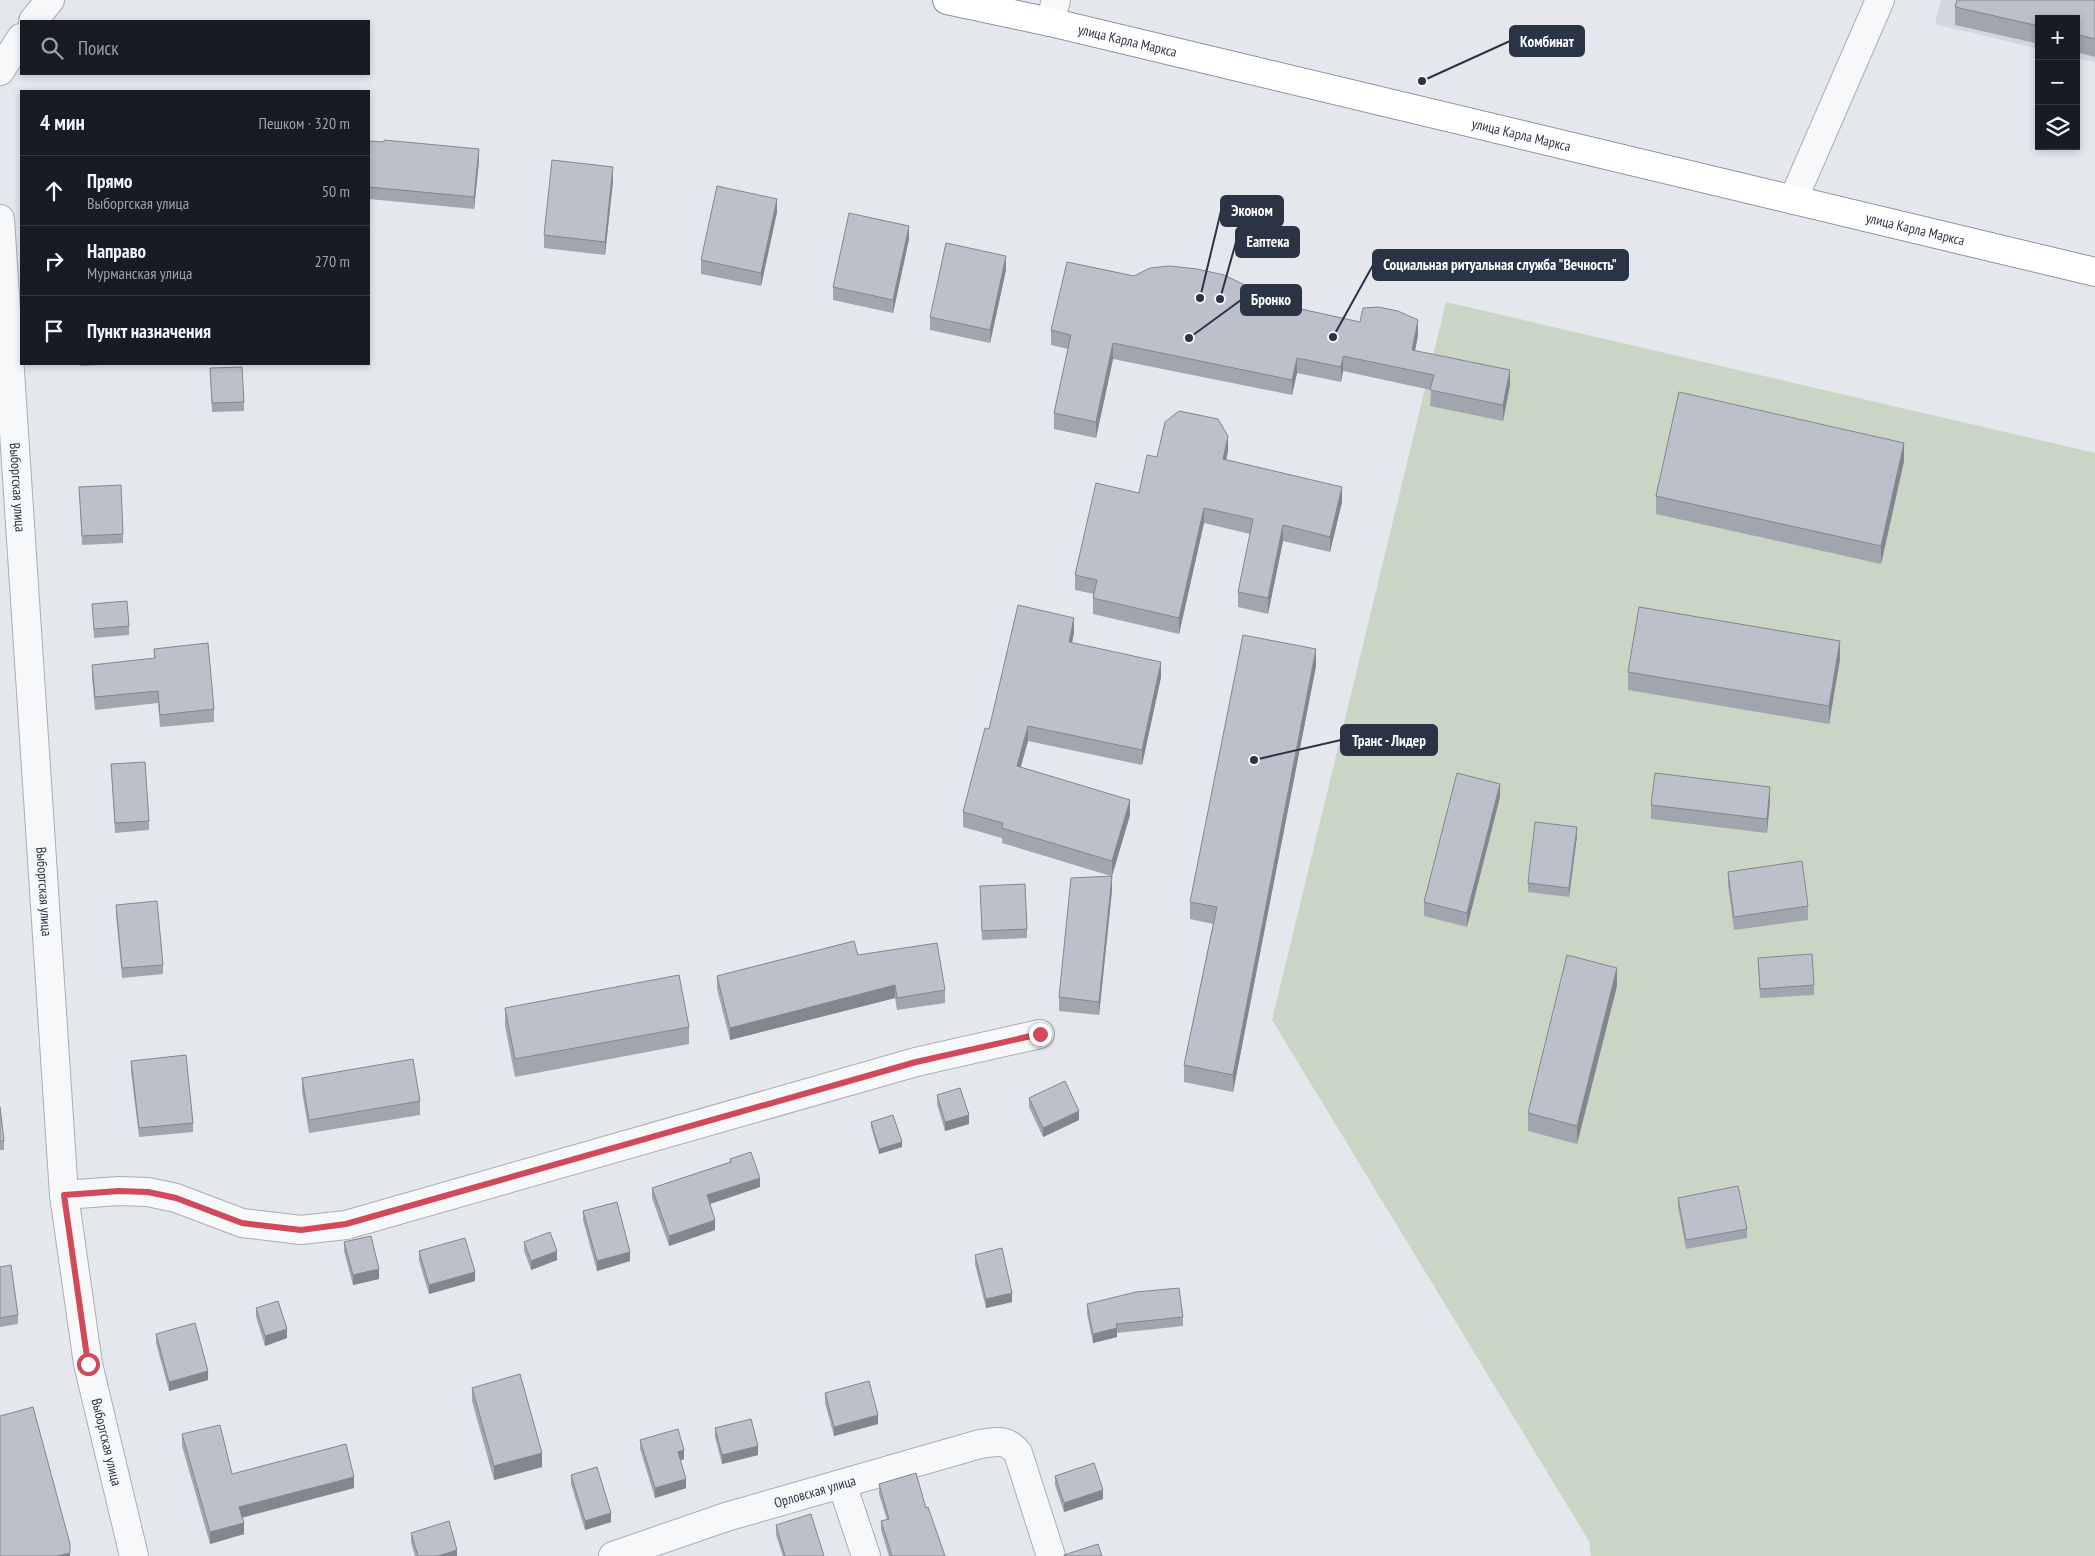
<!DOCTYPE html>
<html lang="ru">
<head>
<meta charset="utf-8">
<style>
	body { margin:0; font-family:"PT Sans Narrow",sans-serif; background:#242831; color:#f1f3f6 }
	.controls { position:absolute; right:15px; top:15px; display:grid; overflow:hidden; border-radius:0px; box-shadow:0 2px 8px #0003 }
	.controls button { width:45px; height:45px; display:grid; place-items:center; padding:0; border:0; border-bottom:1px solid #363941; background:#171b24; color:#f1f3f6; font:25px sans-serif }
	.stop { position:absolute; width:15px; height:15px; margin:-11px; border:4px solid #d1495b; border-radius:50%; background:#fff }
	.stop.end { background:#d1495b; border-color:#fff; box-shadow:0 1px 5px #0008 }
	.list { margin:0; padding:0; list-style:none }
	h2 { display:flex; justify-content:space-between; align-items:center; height:65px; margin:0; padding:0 20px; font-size:21px }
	h2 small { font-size:16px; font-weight:400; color:#9ea1a6 }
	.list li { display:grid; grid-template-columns:32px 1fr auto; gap:15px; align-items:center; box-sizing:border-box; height:70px; padding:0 20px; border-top:1px solid #363941 }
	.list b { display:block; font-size:19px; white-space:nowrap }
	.list p { margin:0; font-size:16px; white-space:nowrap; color:#9ea1a6 }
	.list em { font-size:16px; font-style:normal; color:#9ea1a6 }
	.icon { flex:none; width:28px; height:28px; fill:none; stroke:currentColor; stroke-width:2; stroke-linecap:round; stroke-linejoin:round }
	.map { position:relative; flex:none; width:2095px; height:1556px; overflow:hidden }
	.search { position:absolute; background:#171b24; box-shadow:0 2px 8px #0003; left:20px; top:20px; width:350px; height:55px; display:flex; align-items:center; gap:12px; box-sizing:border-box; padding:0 18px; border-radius:0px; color:#9ea1a6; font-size:19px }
	.panel { position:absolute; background:#171b24; box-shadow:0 2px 8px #0003; left:20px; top:90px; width:350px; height:275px; border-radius:0px }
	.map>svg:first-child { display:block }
	.built { fill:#d2d6de }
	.green { fill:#c9d6c5 }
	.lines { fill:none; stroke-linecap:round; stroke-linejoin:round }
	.minor-casing { stroke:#a9aeb7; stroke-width:30 }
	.highway-casing { stroke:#8b94a3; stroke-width:30 }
	.minor { stroke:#f7f8fa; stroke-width:28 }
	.highway { stroke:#fff; stroke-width:28 }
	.wall { fill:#a1a5ae }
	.shaded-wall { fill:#83868d }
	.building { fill:#bbc0ca; stroke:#83868d }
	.route { stroke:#d1495b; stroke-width:6 }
	.labels { text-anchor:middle; stroke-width:4.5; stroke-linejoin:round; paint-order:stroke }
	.street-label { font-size:14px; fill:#2b3445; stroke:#f4f6f9 }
	.leader { fill:none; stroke:#2b3445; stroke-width:2 }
	.callout-dot { fill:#2b3445; stroke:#f4f6f9; stroke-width:2 }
	.callout { fill:#2b3445; stroke:#2b3445; stroke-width:2 }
	.callout-label { font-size:15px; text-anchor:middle; font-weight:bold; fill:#fff }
</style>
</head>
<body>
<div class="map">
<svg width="2095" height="1556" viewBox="0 0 2095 1556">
	<rect width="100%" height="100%" fill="#e4e7ec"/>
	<path class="built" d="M 1941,0 L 2095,0 L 2095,62 L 2076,58 L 2076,19 L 2039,19 L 2039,49 L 1935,24 Z"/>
	<path class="green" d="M 1446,302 L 2095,453 L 2095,1556 L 1591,1556 L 1589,1541 L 1272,1020 Z"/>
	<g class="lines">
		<g class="minor-casing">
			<g id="minor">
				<path d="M 33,21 L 50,0"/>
				<path d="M 1050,22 L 1056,0"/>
				<path d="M 0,71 L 21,38"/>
				<path d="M 1793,200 L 1880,0"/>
				<path id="s1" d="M 0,219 L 64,1195 L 88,1364 L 134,1556"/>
				<path d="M 64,1195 L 119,1191 L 148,1192 L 176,1198 L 242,1223 L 301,1230 L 346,1225 L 916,1062 L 1040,1034"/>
				<path d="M 842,1484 L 866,1556"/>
				<path id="s2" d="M 613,1556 L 726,1517 L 980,1444 C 997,1442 1006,1438 1018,1453 L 1051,1556"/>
			</g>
		</g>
		<g class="highway-casing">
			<g id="highway">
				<path id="s3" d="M 947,0 L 1050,22 L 2095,272"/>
			</g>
		</g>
		<use href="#minor" class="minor"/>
		<use href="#highway" class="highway"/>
	</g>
	<path class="wall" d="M 2095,0 L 2095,57 L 2076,52 L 2076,19 L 2039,19 L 2039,44 L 1955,25 L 1955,7 Z
		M 369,141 L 479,161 L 474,209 L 369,199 Z
		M 613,181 L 605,255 L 544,248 L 544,235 Z
		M 777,212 L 761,286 L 701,274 L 701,260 Z
		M 909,239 L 893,313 L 833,300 L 833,287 Z
		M 1006,270 L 990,343 L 930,330 L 930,317 Z
		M 1260,300 L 1418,335 L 1415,351 L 1510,385 L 1503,421 L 1430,406 L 1431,390 L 1343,371 L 1341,382 L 1297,373 L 1292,395 L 1113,359 L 1096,438 L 1054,429 L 1054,413 L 1068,349 L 1051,345 L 1051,330 Z
		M 79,364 L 120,364 L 80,366 Z
		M 210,368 L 244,402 L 244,411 L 212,412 Z
		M 1228,451 L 1226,460 L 1342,502 L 1330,552 L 1283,541 L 1268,614 L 1238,607 L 1238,592 L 1250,534 L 1204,523 L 1179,634 L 1093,614 L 1093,598 L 1094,594 L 1075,590 L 1075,575 L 1139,493 L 1157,457 Z
		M 1904,461 L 1881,564 L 1656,514 L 1656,496 Z
		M 79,487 L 123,534 L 123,543 L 82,545 Z
		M 92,604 L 129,626 L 129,635 L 94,638 Z
		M 1074,633 L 1072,643 L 1161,677 L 1142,765 L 1028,741 L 1020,767 L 1130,815 L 1112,876 L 1112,890 L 1099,1015 L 1059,1011 L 1059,997 L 1111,876 L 1002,843 L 1002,838 L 963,827 L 963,812 L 989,729 Z
		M 154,649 L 214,709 L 214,722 L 160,727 L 158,703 L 95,710 L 92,677 L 92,665 L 154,659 Z
		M 1840,659 L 1829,724 L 1628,690 L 1628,672 Z
		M 1316,666 L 1233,1092 L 1184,1082 L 1184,1065 L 1213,924 L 1190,919 L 1190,902 Z
		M 111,764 L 149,821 L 149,830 L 115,833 Z
		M 1500,797 L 1467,927 L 1424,916 L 1424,902 Z
		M 1770,800 L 1767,833 L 1651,819 L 1651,805 Z
		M 1577,836 L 1569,897 L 1528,892 L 1528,883 Z
		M 1728,872 L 1808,906 L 1808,920 L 1734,930 L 1728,885 Z
		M 980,886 L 1027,929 L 1027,938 L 982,940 Z
		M 116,905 L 163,965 L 163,974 L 122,978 L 116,914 Z
		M 858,955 L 945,990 L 945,1003 L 897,1010 L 895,998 L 730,1040 L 717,989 L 717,976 Z
		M 1758,958 L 1814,985 L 1814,995 L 1760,998 Z
		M 1617,986 L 1577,1144 L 1528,1131 L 1528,1113 Z
		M 505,1008 L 689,1027 L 689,1044 L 515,1077 L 505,1026 Z
		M 131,1061 L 193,1123 L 193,1132 L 139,1137 L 131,1071 Z
		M 302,1078 L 420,1101 L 420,1115 L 309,1133 L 302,1092 Z
		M 937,1095 L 969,1124 L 945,1131 L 937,1104 Z
		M 1029,1098 L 1079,1120 L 1043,1137 L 1029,1107 Z
		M 0,1107 L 4,1141 L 4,1150 L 0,1150 Z
		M 871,1122 L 902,1147 L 879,1154 L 871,1127 Z
		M 730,1159 L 760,1187 L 710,1204 L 715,1230 L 669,1246 L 652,1198 L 652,1188 L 730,1162 Z
		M 1678,1198 L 1747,1229 L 1747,1238 L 1686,1249 L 1678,1207 Z
		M 583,1211 L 630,1261 L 597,1271 L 583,1220 Z
		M 344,1242 L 379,1279 L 353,1285 L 344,1251 Z
		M 524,1242 L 557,1260 L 531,1270 L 524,1251 Z
		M 419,1251 L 475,1281 L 429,1294 L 419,1261 Z
		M 975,1255 L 1012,1302 L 986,1308 L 975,1264 Z
		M 0,1267 L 18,1315 L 18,1324 L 0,1327 Z
		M 1087,1304 L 1183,1317 L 1183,1326 L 1117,1333 L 1117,1337 L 1093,1343 L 1087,1314 Z
		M 256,1308 L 287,1338 L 265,1346 L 256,1317 Z
		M 156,1334 L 208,1380 L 169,1391 L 156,1343 Z
		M 472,1388 L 542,1467 L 494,1480 L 472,1401 Z
		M 825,1393 L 878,1424 L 834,1436 L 825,1403 Z
		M 715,1428 L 758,1455 L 722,1464 L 715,1437 Z
		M 182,1434 L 232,1474 L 354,1488 L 242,1518 L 244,1534 L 210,1544 L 182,1446 Z
		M 640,1440 L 684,1459 L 680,1461 L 686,1488 L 655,1498 L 640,1449 Z
		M 571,1475 L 611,1522 L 585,1530 L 571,1484 Z
		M 1055,1476 L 1103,1499 L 1064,1512 L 1055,1485 Z
		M 879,1484 L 926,1508 L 945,1556 L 889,1556 L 881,1530 L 881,1521 L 887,1520 L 879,1494 Z
		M 776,1525 L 824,1556 L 783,1556 L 776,1535 Z
		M 411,1533 L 457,1556 L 415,1556 L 411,1542 Z"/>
	<path class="shaded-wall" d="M 479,149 L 479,161 L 474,209 L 474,197 Z
		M 613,167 L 613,181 L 605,255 L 605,242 Z
		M 777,199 L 777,212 L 761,286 L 761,273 Z
		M 909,226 L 909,239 L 893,313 L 893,300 Z
		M 1006,256 L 1006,270 L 990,343 L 990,330 Z
		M 1418,320 L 1418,335 L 1412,366 L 1412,350 Z
		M 1113,343 L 1113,359 L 1096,438 L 1096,422 Z
		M 1343,356 L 1343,371 L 1341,382 L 1341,367 Z
		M 1297,358 L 1297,373 L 1292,395 L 1292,380 Z
		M 1510,370 L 1510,385 L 1503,421 L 1503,405 Z
		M 1228,436 L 1228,451 L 1223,475 L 1223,459 Z
		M 1904,443 L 1904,461 L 1881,564 L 1881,546 Z
		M 1342,487 L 1342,502 L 1330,552 L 1330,537 Z
		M 1204,508 L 1204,523 L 1179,634 L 1179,618 Z
		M 1283,525 L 1283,541 L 1268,614 L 1268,598 Z
		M 1074,618 L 1074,633 L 1069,657 L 1069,642 Z
		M 1840,641 L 1840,659 L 1829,724 L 1829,706 Z
		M 1316,649 L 1316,666 L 1233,1092 L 1233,1075 Z
		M 1161,662 L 1161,677 L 1142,765 L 1142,750 Z
		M 1028,726 L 1028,741 L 1017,781 L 1017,766 Z
		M 1500,784 L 1500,797 L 1467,927 L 1467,913 Z
		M 1770,787 L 1770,800 L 1767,833 L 1767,819 Z
		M 1130,800 L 1130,815 L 1112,876 L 1112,861 Z
		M 1577,827 L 1577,836 L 1569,897 L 1569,888 Z
		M 1112,876 L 1112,890 L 1099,1015 L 1099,1002 Z
		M 1617,968 L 1617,986 L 1577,1144 L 1577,1126 Z
		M 895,985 L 895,998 L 730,1040 L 730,1028 Z
		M 1079,1111 L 1079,1120 L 1043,1137 L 1043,1128 Z
		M 969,1115 L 969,1124 L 945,1131 L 945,1122 Z
		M 902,1142 L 902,1147 L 879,1154 L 879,1149 Z
		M 760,1178 L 760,1187 L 707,1205 L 707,1195 Z
		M 715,1220 L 715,1230 L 669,1246 L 669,1236 Z
		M 557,1251 L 557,1260 L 531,1270 L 531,1261 Z
		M 630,1252 L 630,1261 L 597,1271 L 597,1261 Z
		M 379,1269 L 379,1279 L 353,1285 L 353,1275 Z
		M 475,1272 L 475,1281 L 429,1294 L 429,1285 Z
		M 1012,1293 L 1012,1302 L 986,1308 L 986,1299 Z
		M 1117,1328 L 1117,1337 L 1093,1343 L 1093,1334 Z
		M 287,1329 L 287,1338 L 265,1346 L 265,1336 Z
		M 208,1371 L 208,1380 L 169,1391 L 169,1382 Z
		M 878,1415 L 878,1424 L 834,1436 L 834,1427 Z
		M 758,1446 L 758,1455 L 722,1464 L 722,1455 Z
		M 684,1450 L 684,1459 L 678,1461 L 678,1452 Z
		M 542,1453 L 542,1467 L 494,1480 L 494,1466 Z
		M 354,1477 L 354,1488 L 239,1518 L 239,1507 Z
		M 686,1479 L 686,1488 L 655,1498 L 655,1488 Z
		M 1103,1490 L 1103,1499 L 1064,1512 L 1064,1503 Z
		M 611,1513 L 611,1522 L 585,1530 L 585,1521 Z
		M 244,1523 L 244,1534 L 210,1544 L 210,1532 Z
		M 457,1550 L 457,1556 L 438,1556 Z
		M 70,1553 L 70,1556 L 57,1556 Z"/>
	<path class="building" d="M 1957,0 L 2095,0 L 2095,39 L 2076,34 L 2076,19 L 2039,19 L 2039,26 L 1955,7 Z
		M 384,140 L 479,149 L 474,197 L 369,187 L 369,141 L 384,142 Z
		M 552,160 L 613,167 L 605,242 L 544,235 Z
		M 717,186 L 777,199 L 761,273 L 701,260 Z
		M 849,213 L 909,226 L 893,300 L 833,287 Z
		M 946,243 L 1006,256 L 990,330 L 930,317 Z
		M 1067,262 L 1134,276 L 1150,268 L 1170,266 L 1197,269 L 1224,275 L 1247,286 L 1260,300 L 1360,322 L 1363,308 L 1378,307 L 1398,311 L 1418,320 L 1412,350 L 1510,370 L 1503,405 L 1430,390 L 1434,375 L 1343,356 L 1341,367 L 1297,358 L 1292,380 L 1113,343 L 1096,422 L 1054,413 L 1071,335 L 1051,330 Z
		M 242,367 L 244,402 L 212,403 L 210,368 Z
		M 1679,392 L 1904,443 L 1881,546 L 1656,496 Z
		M 1179,411 L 1218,419 L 1228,436 L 1223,459 L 1342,487 L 1330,537 L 1283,525 L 1268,598 L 1238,592 L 1253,519 L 1204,508 L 1179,618 L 1093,598 L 1097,580 L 1075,575 L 1096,483 L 1139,493 L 1147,455 L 1157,457 L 1165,422 Z
		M 121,485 L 123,534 L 82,536 L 79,487 Z
		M 127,601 L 129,626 L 94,629 L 92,604 Z
		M 1018,605 L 1074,618 L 1069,642 L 1161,662 L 1142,750 L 1028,726 L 1017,766 L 1130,800 L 1112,861 L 1002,828 L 1003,823 L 963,812 L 985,728 L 989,729 Z
		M 1639,607 L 1840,641 L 1829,706 L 1628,672 Z
		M 1243,635 L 1316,649 L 1233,1075 L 1184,1065 L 1217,907 L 1190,902 Z
		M 208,643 L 214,709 L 160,715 L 158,691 L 95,697 L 92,665 L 155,658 L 154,649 Z
		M 145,762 L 149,821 L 115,823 L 111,764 Z
		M 1457,773 L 1500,784 L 1467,913 L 1424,902 Z
		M 1655,773 L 1770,787 L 1767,819 L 1651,805 Z
		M 1535,822 L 1577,827 L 1569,888 L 1528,883 Z
		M 1802,861 L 1808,906 L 1734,917 L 1728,872 Z
		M 1112,876 L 1099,1002 L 1059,997 L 1071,878 Z
		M 1025,884 L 1027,929 L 982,931 L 980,886 Z
		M 157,901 L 163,965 L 122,968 L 116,905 Z
		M 854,941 L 858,955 L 937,943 L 945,990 L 897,998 L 895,985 L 730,1028 L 717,976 Z
		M 1812,954 L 1814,985 L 1760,989 L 1758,958 Z
		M 1567,955 L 1617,968 L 1577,1126 L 1528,1113 Z
		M 679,975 L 689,1027 L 515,1059 L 505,1008 Z
		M 186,1055 L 193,1123 L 139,1128 L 131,1061 Z
		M 413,1059 L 420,1101 L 309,1120 L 302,1078 Z
		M 1065,1081 L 1079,1111 L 1043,1128 L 1029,1098 Z
		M 960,1088 L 969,1115 L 945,1122 L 937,1095 Z
		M 0,1107 L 4,1141 L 0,1141 Z
		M 893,1115 L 902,1142 L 879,1149 L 871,1122 Z
		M 751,1152 L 760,1178 L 707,1195 L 715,1220 L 669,1236 L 652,1188 L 731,1162 L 730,1159 Z
		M 1738,1186 L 1747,1229 L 1686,1240 L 1678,1198 Z
		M 617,1202 L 630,1252 L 597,1261 L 583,1211 Z
		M 550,1232 L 557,1251 L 531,1261 L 524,1242 Z
		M 371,1236 L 379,1269 L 353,1275 L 344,1242 Z
		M 465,1238 L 475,1272 L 429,1285 L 419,1251 Z
		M 1002,1248 L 1012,1293 L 986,1299 L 975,1255 Z
		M 11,1265 L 18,1315 L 0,1318 L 0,1267 Z
		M 1179,1288 L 1183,1317 L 1116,1324 L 1117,1328 L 1093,1334 L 1087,1304 L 1136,1292 Z
		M 278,1301 L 287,1329 L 265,1336 L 256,1308 Z
		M 195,1323 L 208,1371 L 169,1382 L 156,1334 Z
		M 520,1374 L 542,1453 L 494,1466 L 472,1388 Z
		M 869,1381 L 878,1415 L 834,1427 L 825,1393 Z
		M 33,1407 L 70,1544 L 70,1553 L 57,1556 L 0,1556 L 0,1416 Z
		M 751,1419 L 758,1446 L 722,1455 L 715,1428 Z
		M 220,1425 L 232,1474 L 346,1444 L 354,1477 L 239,1507 L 244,1523 L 210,1532 L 182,1434 Z
		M 678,1429 L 684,1450 L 678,1452 L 686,1479 L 655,1488 L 640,1440 Z
		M 1094,1463 L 1103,1490 L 1064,1503 L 1055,1476 Z
		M 597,1467 L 611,1513 L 585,1521 L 571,1475 Z
		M 916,1473 L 926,1508 L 928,1507 L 945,1556 L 892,1556 L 881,1521 L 889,1519 L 879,1484 Z
		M 811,1514 L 824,1556 L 785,1556 L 776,1525 Z
		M 449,1521 L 457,1550 L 438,1556 L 418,1556 L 411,1533 Z
		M 1098,1544 L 1102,1556 L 1064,1556 L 1064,1555 Z"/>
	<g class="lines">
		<path class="route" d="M 88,1364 L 64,1195 L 119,1191 L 148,1192 L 176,1198 L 242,1223 L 301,1230 L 346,1224 L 916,1062 L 1040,1034"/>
	</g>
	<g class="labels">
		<g class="street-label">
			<text dy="5" stroke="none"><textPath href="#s3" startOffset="185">улица Карла Маркса</textPath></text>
			<text dy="5" stroke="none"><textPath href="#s3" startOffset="590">улица Карла Маркса</textPath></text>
			<text dy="5" stroke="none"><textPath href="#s3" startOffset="995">улица Карла Маркса</textPath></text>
			<text dy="5" stroke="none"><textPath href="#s1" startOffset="269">Выборгская улица</textPath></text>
			<text dy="5" stroke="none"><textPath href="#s1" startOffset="674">Выборгская улица</textPath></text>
			<text dy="5" stroke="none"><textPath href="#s1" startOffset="1229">Выборгская улица</textPath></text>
			<text dy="5" stroke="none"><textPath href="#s2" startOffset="212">Орловская улица</textPath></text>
		</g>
	</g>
	<path class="leader" d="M1422 81L1510 41M1200 298L1221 211M1220 299L1236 242M1333 337L1373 265M1189 338L1241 300M1254 760L1341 740"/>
	<g class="callout-dot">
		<circle cx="1422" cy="81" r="5"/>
		<circle cx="1200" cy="298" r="5"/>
		<circle cx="1220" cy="299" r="5"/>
		<circle cx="1333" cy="337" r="5"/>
		<circle cx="1189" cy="338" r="5"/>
		<circle cx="1254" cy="760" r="5"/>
	</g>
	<g class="callout">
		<rect x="1510" y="26" width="74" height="30" rx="5"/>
		<rect x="1221" y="196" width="62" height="30" rx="5"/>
		<rect x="1236" y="227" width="63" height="30" rx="5"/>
		<rect x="1373" y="250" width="255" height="30" rx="5"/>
		<rect x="1241" y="285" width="60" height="30" rx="5"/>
		<rect x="1341" y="725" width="96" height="30" rx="5"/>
	</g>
	<g class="callout-label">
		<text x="1547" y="47">Комбинат</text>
		<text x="1252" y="216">Эконом</text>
		<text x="1268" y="247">Еаптека</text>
		<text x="1500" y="270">Социальная ритуальная служба "Вечность"</text>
		<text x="1271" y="305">Бронко</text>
		<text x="1389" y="746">Транс - Лидер</text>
	</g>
</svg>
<div class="controls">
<button>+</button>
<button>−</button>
<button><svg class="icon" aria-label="layers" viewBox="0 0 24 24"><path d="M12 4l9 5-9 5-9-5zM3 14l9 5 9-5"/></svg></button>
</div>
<div class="stop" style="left:88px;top:1364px"></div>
<div class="stop end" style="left:1040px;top:1034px"></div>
<div class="search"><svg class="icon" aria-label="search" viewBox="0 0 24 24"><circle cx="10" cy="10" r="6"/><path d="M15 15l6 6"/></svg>Поиск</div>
<section class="panel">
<h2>4 мин<small>Пешком · 320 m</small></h2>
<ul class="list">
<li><svg class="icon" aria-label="ahead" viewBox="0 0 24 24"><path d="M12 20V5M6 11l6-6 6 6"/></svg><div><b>Прямо</b><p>Выборгская улица</p></div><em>50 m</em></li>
<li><svg class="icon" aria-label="right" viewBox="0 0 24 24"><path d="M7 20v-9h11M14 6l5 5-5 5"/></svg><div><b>Направо</b><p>Мурманская улица</p></div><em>270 m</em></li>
<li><svg class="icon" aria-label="arrive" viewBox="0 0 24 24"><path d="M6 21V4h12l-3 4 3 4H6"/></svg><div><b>Пункт назначения</b></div></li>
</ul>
</section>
</div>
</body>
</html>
